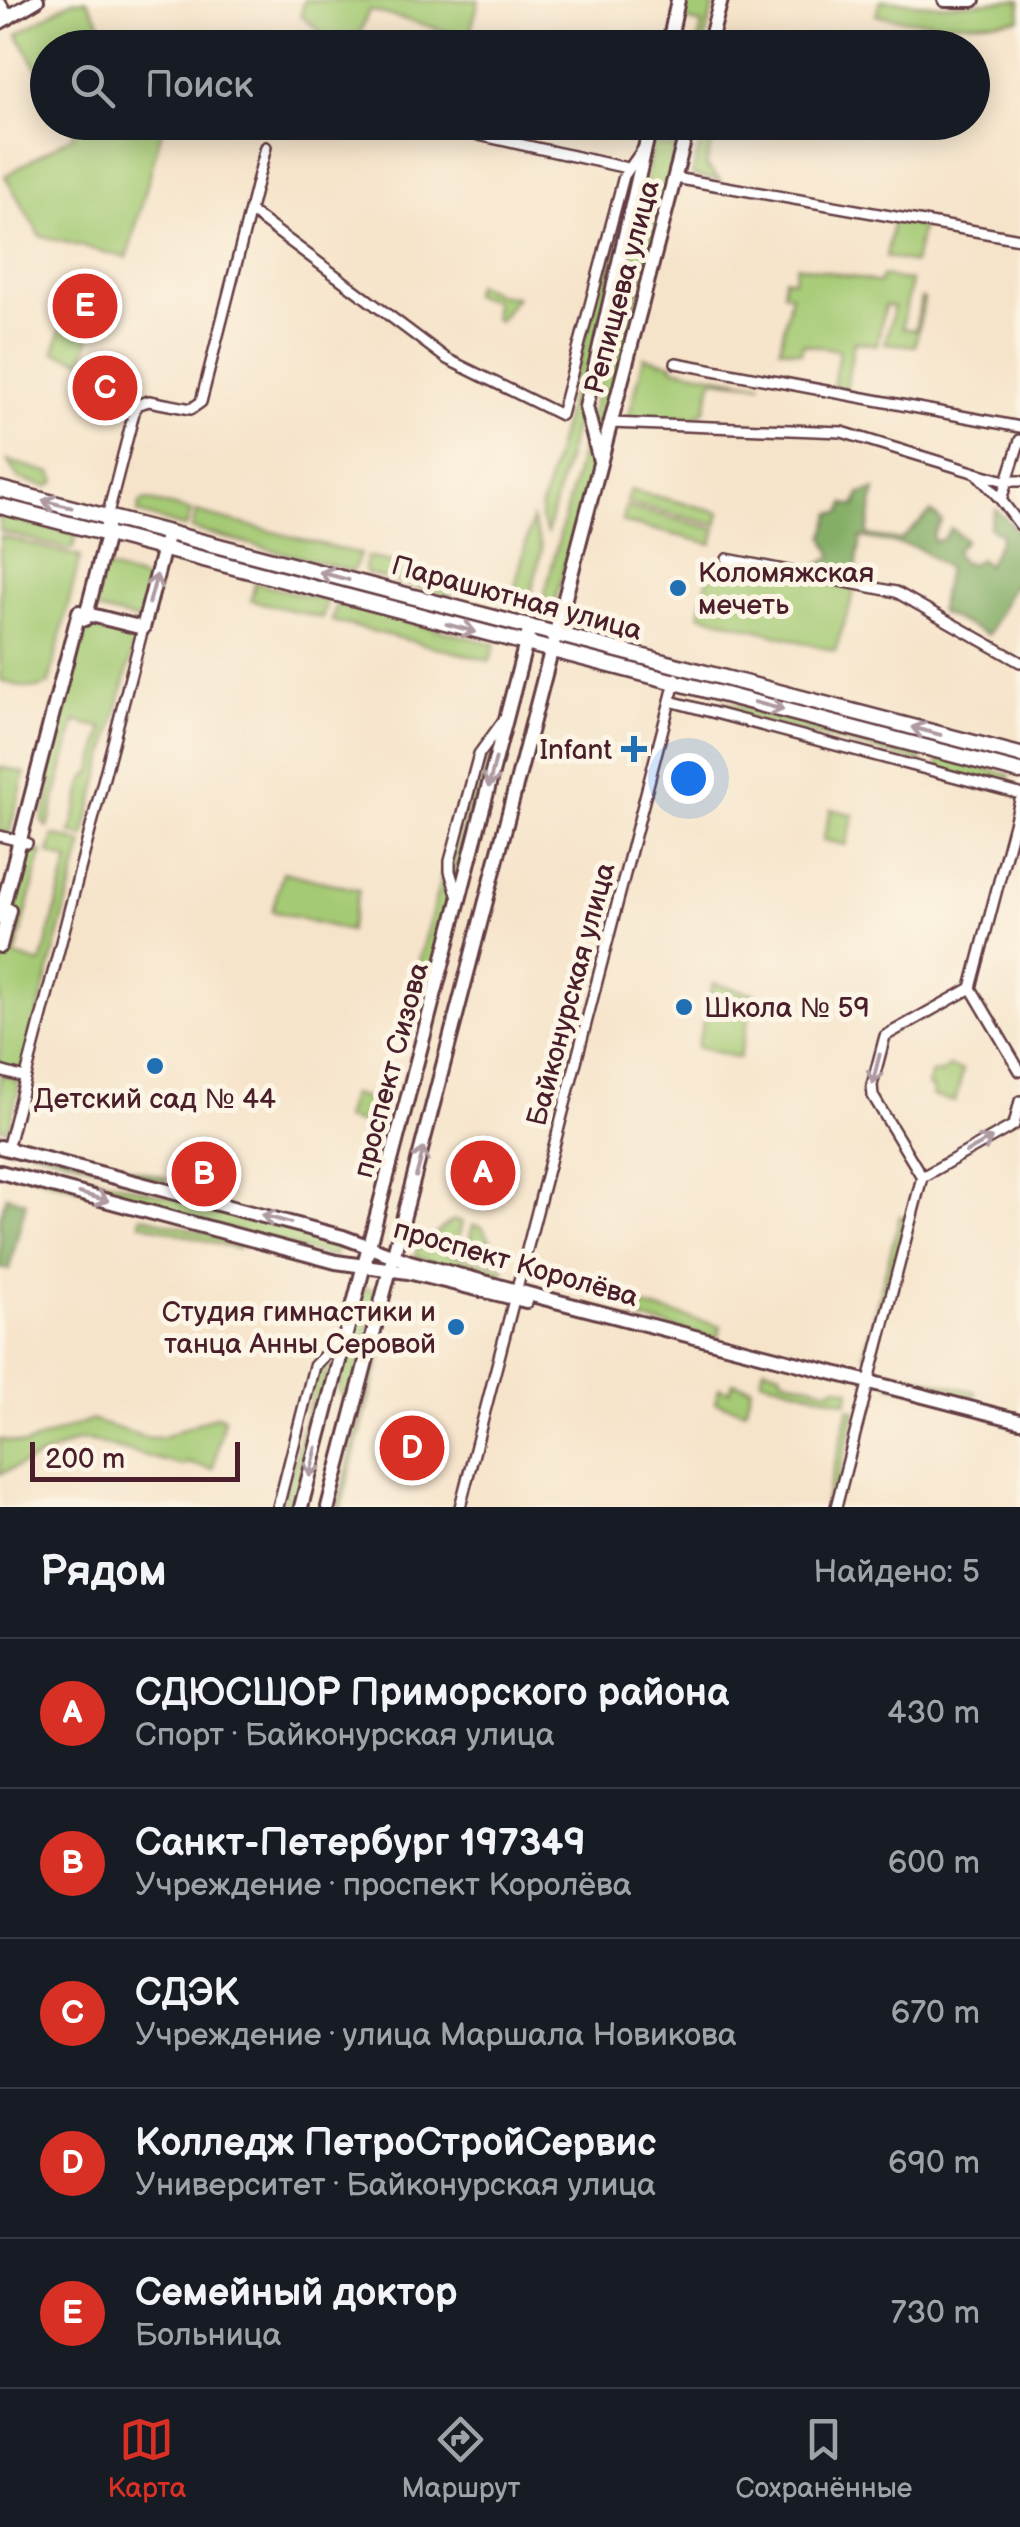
<!DOCTYPE html>
<html lang="ru">
<head>
<meta charset="utf-8">
<style>
	body { margin:0; font-family:"Balsamiq Sans",sans-serif; background:#20242c; color:#f1f3f6 }
	.scale { position:absolute; left:30px; bottom:25px; width:210px; box-sizing:border-box; padding-left:10px; border:5px solid #4a1f2b; border-top:0; font-size:28px; line-height:35px; white-space:nowrap; color:#4a1f2b; -webkit-text-stroke:8px #fcf5e5; paint-order:stroke }
	.you { position:absolute; left:688px; top:778px; width:35px; height:35px; margin:-25px; border:8px solid #fff; border-radius:50%; background:#1a73e8; box-shadow:0 0 0 15px #1a73e833 }
	.badge { display:grid; place-items:center; width:65px; height:65px; border-radius:50%; background:#d93025; color:#fff; font-size:32px; font-weight:700 }
	.pin { position:absolute; translate:-50% -50%; border:5px solid #fff; box-shadow:0 2px 10px #0006 }
	.list { margin:0; padding:0; list-style:none }
	h2 { display:flex; justify-content:space-between; align-items:center; height:130px; margin:0; padding:0 40px; font-size:42px }
	h2 small { font-size:32px; font-weight:400; color:#9ea1a6 }
	.list li { display:grid; grid-template-columns:65px 1fr auto; gap:30px; align-items:center; box-sizing:border-box; height:150px; padding:0 40px; border-top:2px solid #363941 }
	.list b { display:block; font-size:38px; white-space:nowrap }
	.list p { margin:0; font-size:32px; white-space:nowrap; color:#9ea1a6 }
	.list em { font-size:32px; font-style:normal; color:#9ea1a6 }
	.icon { flex:none; width:55px; height:55px; fill:none; stroke:currentColor; stroke-width:2; stroke-linecap:round; stroke-linejoin:round }
	.map { position:relative; flex:none; width:1020px; height:1507px; overflow:hidden }
	.search { position:absolute; background:#171b24; box-shadow:0 5px 25px #0003; left:30px; right:30px; top:30px; height:110px; display:flex; align-items:center; gap:25px; box-sizing:border-box; padding:0 35px; border-radius:55px; color:#9ea1a6; font-size:38px }
	.sheet { height:880px; background:#171b24 }
	nav { display:flex; justify-content:space-around; align-items:center; box-sizing:border-box; height:140px; border-top:2px solid #363941; background:#171b24; font-size:28px; color:#9ea1a6 }
	nav a { display:grid; justify-items:center; gap:5px }
	nav .on { color:#d93025 }
	.map>svg:first-child { display:block }
	.green { fill:#a5ca74; stroke:#787450; stroke-width:2.5 }
	.forest { fill:#84ae66; stroke:#676648; stroke-width:2.5 }
	.lines { fill:none; stroke-linecap:round; stroke-linejoin:round }
	.street-casing { stroke:#643d43; stroke-width:14 }
	.secondary-casing { stroke:#643d43; stroke-width:18 }
	.primary-casing { stroke:#643d43; stroke-width:19 }
	.street { stroke:#fff; stroke-width:9 }
	.secondary { stroke:#fff; stroke-width:12 }
	.primary { stroke:#fff; stroke-width:14 }
	.oneway { stroke:#ae9aa0 }
	.poi-dot { fill:#1f6fb2; stroke:#fcf5e5; stroke-width:4 }
	.labels { text-anchor:middle; stroke-width:10; stroke-linejoin:round; paint-order:stroke }
	.street-label { font-size:28px; fill:#4a1f2b; stroke:#fcf5e5 }
	.poi-label { font-size:28px; fill:#4a1f2b; stroke:#fcf5e5; text-anchor:start }
</style>
</head>
<body>
<div class="map">
<svg width="1020" height="1507" viewBox="0 0 1020 1507">
	<rect width="100%" height="100%" fill="#fcf5e5"/>
	<filter id="ink" filterUnits="userSpaceOnUse"><feTurbulence type="fractalNoise" baseFrequency=".01" numOctaves="2"/><feDisplacementMap in="SourceGraphic" scale="20" xChannelSelector="R" yChannelSelector="G"/><feConvolveMatrix kernelMatrix="1 2 1 2 8 2 1 2 1" color-interpolation-filters="sRGB"/></filter>
	<filter id="wash" filterUnits="userSpaceOnUse"><feTurbulence type="fractalNoise" baseFrequency=".0048" numOctaves="4" result="noise"/><feDisplacementMap in="SourceGraphic" scale="40" xChannelSelector="R" yChannelSelector="G"/><feGaussianBlur stdDeviation="2.25" result="paint"/><feColorMatrix in="noise" values="0 0 0 0 0 0 0 0 0 0 0 0 0 0 0 0 0 1.4 0 .05"/><feComposite in="paint" operator="in"/></filter>
	<g filter="url(#wash)">
		<rect width="100%" height="100%" fill="#f6e4ca"/>
		<path class="green" d="M 73,0 L 87,0 L 108,36 L 107,44 L 121,47 L 48,48 L 47,85 L 17,34 Z
			M 304,0 L 479,0 L 469,37 L 369,10 L 354,48 L 340,47 L 301,16 Z
			M 685,0 L 715,0 L 703,47 L 697,47 L 702,24 L 683,19 L 675,48 Z
			M 881,0 L 940,5 L 1020,0 L 1020,19 C 972,25 924,24 876,15 Z
			M 69,123 L 164,123 L 127,258 L 40,236 L 5,176 L 74,135 Z
			M 658,123 L 655,144 L 673,148 L 679,123 L 683,123 L 570,556 L 566,560 L 554,608 L 542,605 L 612,331 Z
			M 705,123 L 717,123 L 706,166 L 720,180 L 692,176 Z
			M 635,165 L 592,360 L 547,533 L 541,520 L 541,509 L 603,271 L 609,267 L 627,180 Z
			M 893,221 L 922,227 L 914,263 L 886,257 Z
			M 797,265 L 880,283 L 882,276 L 911,281 L 902,328 L 915,330 L 921,298 L 924,299 L 915,346 L 885,343 L 894,307 L 885,305 L 877,345 L 854,341 L 846,389 L 833,388 L 839,350 L 803,344 L 801,352 L 780,348 L 791,294 L 783,292 L 785,278 L 794,280 Z
			M 476,284 L 496,294 L 516,297 L 499,321 L 494,318 L 494,301 L 472,295 Z
			M 62,324 L 91,332 L 83,361 L 54,353 Z
			M 644,357 L 673,364 L 673,368 L 762,384 L 713,379 L 705,410 L 693,419 L 666,416 L 663,422 L 628,420 Z
			M 8,461 L 52,473 L 56,481 L 48,487 L 19,479 Z
			M 630,490 L 720,512 L 717,525 L 627,503 Z
			M 146,500 L 191,511 L 186,528 L 138,513 L 140,502 Z
			M 626,507 L 716,529 L 712,544 L 622,522 Z
			M 196,512 L 360,554 L 353,571 L 192,529 Z
			M 0,514 L 77,534 L 73,548 L 69,550 L 0,531 Z
			M 532,519 L 542,549 L 530,598 L 517,595 L 514,591 Z
			M 0,536 L 80,557 L 49,683 C 35,694 15,684 0,680 Z
			M 189,544 L 500,625 L 499,630 L 188,548 Z
			M 367,557 L 454,579 L 450,596 L 367,574 L 364,568 Z
			M 725,562 L 850,588 L 854,593 L 835,651 L 699,614 L 711,567 L 723,569 Z
			M 103,567 L 150,581 L 141,617 L 136,620 L 94,609 Z
			M 255,583 L 327,601 L 322,618 L 251,600 Z
			M 336,604 L 495,644 L 490,661 L 332,621 Z
			M 91,621 L 133,631 L 136,638 L 84,837 L 71,833 L 84,780 L 93,771 L 103,728 L 75,721 L 48,827 L 42,822 L 52,781 L 47,779 L 86,625 Z
			M 723,701 L 914,751 L 923,763 L 727,712 Z
			M 492,745 L 456,882 L 453,862 L 481,755 Z
			M 944,758 L 1010,775 L 1006,788 L 940,769 L 937,759 Z
			M 0,767 L 25,773 L 9,834 L 0,832 Z
			M 831,809 L 854,815 L 846,845 L 823,840 Z
			M 54,835 L 83,843 L 24,1066 L 15,1070 L 0,1066 L 0,965 L 31,849 L 42,852 L 15,956 L 41,964 L 69,860 L 49,854 Z
			M 443,870 L 451,894 L 450,906 L 419,1028 L 403,1023 Z
			M 283,872 L 359,890 L 349,931 L 272,911 Z
			M 713,983 L 755,994 L 739,1058 L 697,1047 Z
			M 948,1067 L 963,1071 L 955,1102 L 932,1096 L 933,1090 L 927,1085 L 933,1072 L 941,1074 Z
			M 0,1074 L 16,1080 L 19,1087 L 8,1130 L 0,1128 Z
			M 351,1094 L 375,1100 L 369,1125 L 344,1119 Z
			M 20,1158 L 338,1241 L 334,1258 L 16,1171 Z
			M 141,1216 L 240,1242 L 238,1249 L 140,1223 Z
			M 900,1216 L 907,1218 L 871,1356 L 864,1354 Z
			M 453,1220 L 462,1222 L 455,1250 L 424,1242 Z
			M 473,1225 L 482,1227 L 501,1256 L 500,1261 L 466,1252 Z
			M 418,1245 L 504,1268 L 501,1279 L 415,1257 Z
			M 364,1288 L 379,1291 L 351,1395 L 344,1397 L 338,1389 Z
			M 636,1304 L 721,1326 L 718,1339 L 632,1317 Z
			M 383,1347 L 341,1507 L 337,1507 L 378,1350 Z
			M 330,1360 L 294,1507 L 282,1507 L 317,1374 L 325,1362 Z
			M 764,1367 L 781,1372 L 783,1378 L 830,1390 L 836,1386 L 850,1390 L 847,1402 L 761,1379 Z
			M 893,1371 L 976,1392 L 970,1404 L 889,1384 Z
			M 733,1382 L 751,1387 L 745,1411 L 715,1402 L 719,1388 L 730,1391 Z
			M 849,1409 L 856,1411 L 831,1507 L 824,1507 Z
			M 217,1415 L 224,1418 L 213,1469 L 187,1463 L 183,1466 L 87,1440 L 78,1441 L 0,1474 L 0,1439 L 24,1445 L 90,1420 L 149,1438 L 164,1437 Z"/>
		<path class="forest" d="M 875,490 L 867,535 L 901,540 L 931,512 L 942,521 L 933,534 L 934,542 L 943,539 L 951,528 L 965,540 L 955,552 L 961,562 L 970,564 L 980,559 L 987,566 L 1002,535 L 989,527 L 996,509 L 1020,533 L 1020,588 L 1013,585 L 988,635 L 939,612 L 947,568 L 916,547 L 861,537 L 855,577 L 813,572 L 812,568 L 833,557 L 824,537 L 832,513 L 842,513 L 845,504 L 856,506 L 860,494 Z
			M 31,1142 L 167,1178 L 165,1183 L 29,1149 Z
			M 6,1196 L 26,1202 L 9,1270 L 0,1268 L 0,1218 Z"/>
	</g>
	<g filter="url(#ink)">
		<g class="lines">
			<g class="street-casing">
				<path id="street" d="M 456,130 L 627,168
					M 675,178 L 1020,239
					M 251,212 L 447,359 L 561,415 L 624,176 L 645,146
					M 676,363 L 1020,427
					M 611,423 L 842,432 L 976,473 L 1005,481 L 1020,481
					M 1020,440 L 1001,500 L 1020,525
					M 979,476 L 1001,500
					M 107,517 L 136,405 L 149,401 L 191,409 L 201,402 L 266,147
					M 727,559 L 896,592 L 1020,662
					M 670,701 L 1020,794
					M 0,836 L 27,843
					M 458,898 L 450,871 L 450,861 L 479,754 L 503,721
					M 971,988 L 1020,801
					M 971,988 L 1020,1071
					M 0,1071 L 25,1078
					M 7,1149 L 143,628
					M 922,1177 L 873,1096 L 872,1085 L 885,1036 L 971,988
					M 922,1177 L 1014,1125 L 1020,1101
					M 278,1507 L 314,1366 L 344,1335
					M 460,1507 L 676,678
					M 836,1507 L 922,1177"/>
			</g>
			<g class="secondary-casing">
				<path id="secondary" d="M 945,0 L 973,0
					M 0,5 L 8,18
					M 0,22 L 37,0
					M 668,48 L 678,0
					M 708,48 L 721,0
					M 600,461 L 586,407 L 651,122
					M 85,619 L 107,535 L 107,517
					M 0,917 L 79,612 L 143,628 L 168,532
					M 0,946 L 9,910
					M 0,1147 L 343,1237 L 410,1262 L 536,1296 L 1020,1421
					M 0,1172 L 336,1262 L 408,1272 L 526,1301
					M 301,1507 L 530,627
					M 328,1507 L 689,122"/>
			</g>
			<g class="primary-casing">
				<path id="primary" d="M 0,489 L 1020,755
					M 0,506 L 1020,772"/>
			</g>
			<use href="#street" class="street"/>
			<use href="#secondary" class="secondary"/>
			<use href="#primary" class="primary"/>
		</g>
		<defs><path id="oneway-shaft" d="M-6 0H5M1.5-3L5.5 0L1.5 3" fill="none" stroke-width="1.6" stroke-linecap="round" stroke-linejoin="round" transform="scale(2.5)"/></defs>
		<g class="oneway">
			<use href="#oneway-shaft" transform="translate(57 504) rotate(-166)"/>
			<use href="#oneway-shaft" transform="translate(334 576) rotate(-165)"/>
			<use href="#oneway-shaft" transform="translate(153 589) rotate(-75)"/>
			<use href="#oneway-shaft" transform="translate(461 628) rotate(15)"/>
			<use href="#oneway-shaft" transform="translate(769 706) rotate(15)"/>
			<use href="#oneway-shaft" transform="translate(926 731) rotate(-165)"/>
			<use href="#oneway-shaft" transform="translate(492 773) rotate(104)"/>
			<use href="#oneway-shaft" transform="translate(876 1069) rotate(104)"/>
			<use href="#oneway-shaft" transform="translate(979 1145) rotate(-30)"/>
			<use href="#oneway-shaft" transform="translate(420 1162) rotate(-75)"/>
			<use href="#oneway-shaft" transform="translate(94 1197) rotate(15)"/>
			<use href="#oneway-shaft" transform="translate(276 1219) rotate(-165)"/>
			<use href="#oneway-shaft" transform="translate(313 1462) rotate(104)"/>
		</g>
	</g>
	<g class="poi-dot">
		<circle cx="678" cy="588" r="10"/>
		<path d="M629 734h10v10h10v10h-10v10h-10v-10h-10v-10h10z"/>
		<circle cx="684" cy="1007" r="10"/>
		<circle cx="155" cy="1066" r="10"/>
		<circle cx="456" cy="1327" r="10"/>
	</g>
	<g class="labels">
		<g class="street-label">
			<text transform="translate(621 287) rotate(-75)" y="10">Репищева улица</text>
			<text transform="translate(517 597) rotate(15)" y="10">Парашютная улица</text>
			<text transform="translate(570 994) rotate(-75)" y="10">Байконурская улица</text>
			<text transform="translate(390 1070) rotate(-75)" y="10">проспект Сизова</text>
			<text transform="translate(516 1262) rotate(16)" y="10">проспект Королёва</text>
		</g>
		<g class="poi-label">
			<text x="698" y="582">Коломяжская<tspan x="698" dy="32">мечеть</tspan></text>
			<text x="612" y="759" text-anchor="end">Infant</text>
			<text x="704" y="1017">Школа № 59</text>
			<text x="155" y="1108" text-anchor="middle">Детский сад № 44</text>
			<text x="436" y="1321" text-anchor="end">Студия гимнастики и<tspan x="436" dy="32">танца Анны Серовой</tspan></text>
		</g>
	</g>
</svg>
<div class="scale">200 m</div>
<div class="you"></div>
<div class="pin badge" style="left:483px;top:1173px">A</div>
<div class="pin badge" style="left:204px;top:1174px">B</div>
<div class="pin badge" style="left:105px;top:388px">C</div>
<div class="pin badge" style="left:412px;top:1448px">D</div>
<div class="pin badge" style="left:85px;top:306px">E</div>
<div class="search"><svg class="icon" aria-label="search" viewBox="0 0 24 24"><circle cx="10" cy="10" r="6"/><path d="M15 15l6 6"/></svg>Поиск</div>
</div>
<section class="sheet">
<h2>Рядом<small>Найдено: 5</small></h2>
<ul class="list">
<li><span class="badge">A</span><div><b>СДЮСШОР Приморского района</b><p>Спорт · Байконурская улица</p></div><em>430 m</em></li>
<li><span class="badge">B</span><div><b>Санкт-Петербург 197349</b><p>Учреждение · проспект Королёва</p></div><em>600 m</em></li>
<li><span class="badge">C</span><div><b>СДЭК</b><p>Учреждение · улица Маршала Новикова</p></div><em>670 m</em></li>
<li><span class="badge">D</span><div><b>Колледж ПетроСтройСервис</b><p>Университет · Байконурская улица</p></div><em>690 m</em></li>
<li><span class="badge">E</span><div><b>Семейный доктор</b><p>Больница</p></div><em>730 m</em></li>
</ul>
</section>
<nav>
<a class="on"><svg class="icon" aria-label="map" viewBox="0 0 24 24"><path d="M3 6l6-2 6 2 6-2v14l-6 2-6-2-6 2zM9 4v14M15 6v14"/></svg>Карта</a>
<a><svg class="icon" aria-label="directions" viewBox="0 0 24 24"><path d="M12 3l9 9-9 9-9-9zM9 14v-3h6M13 9l2 2-2 2"/></svg>Маршрут</a>
<a><svg class="icon" aria-label="saved" viewBox="0 0 24 24"><path d="M7 4h10v16l-5-4-5 4z"/></svg>Сохранённые</a>
</nav>
</body>
</html>
